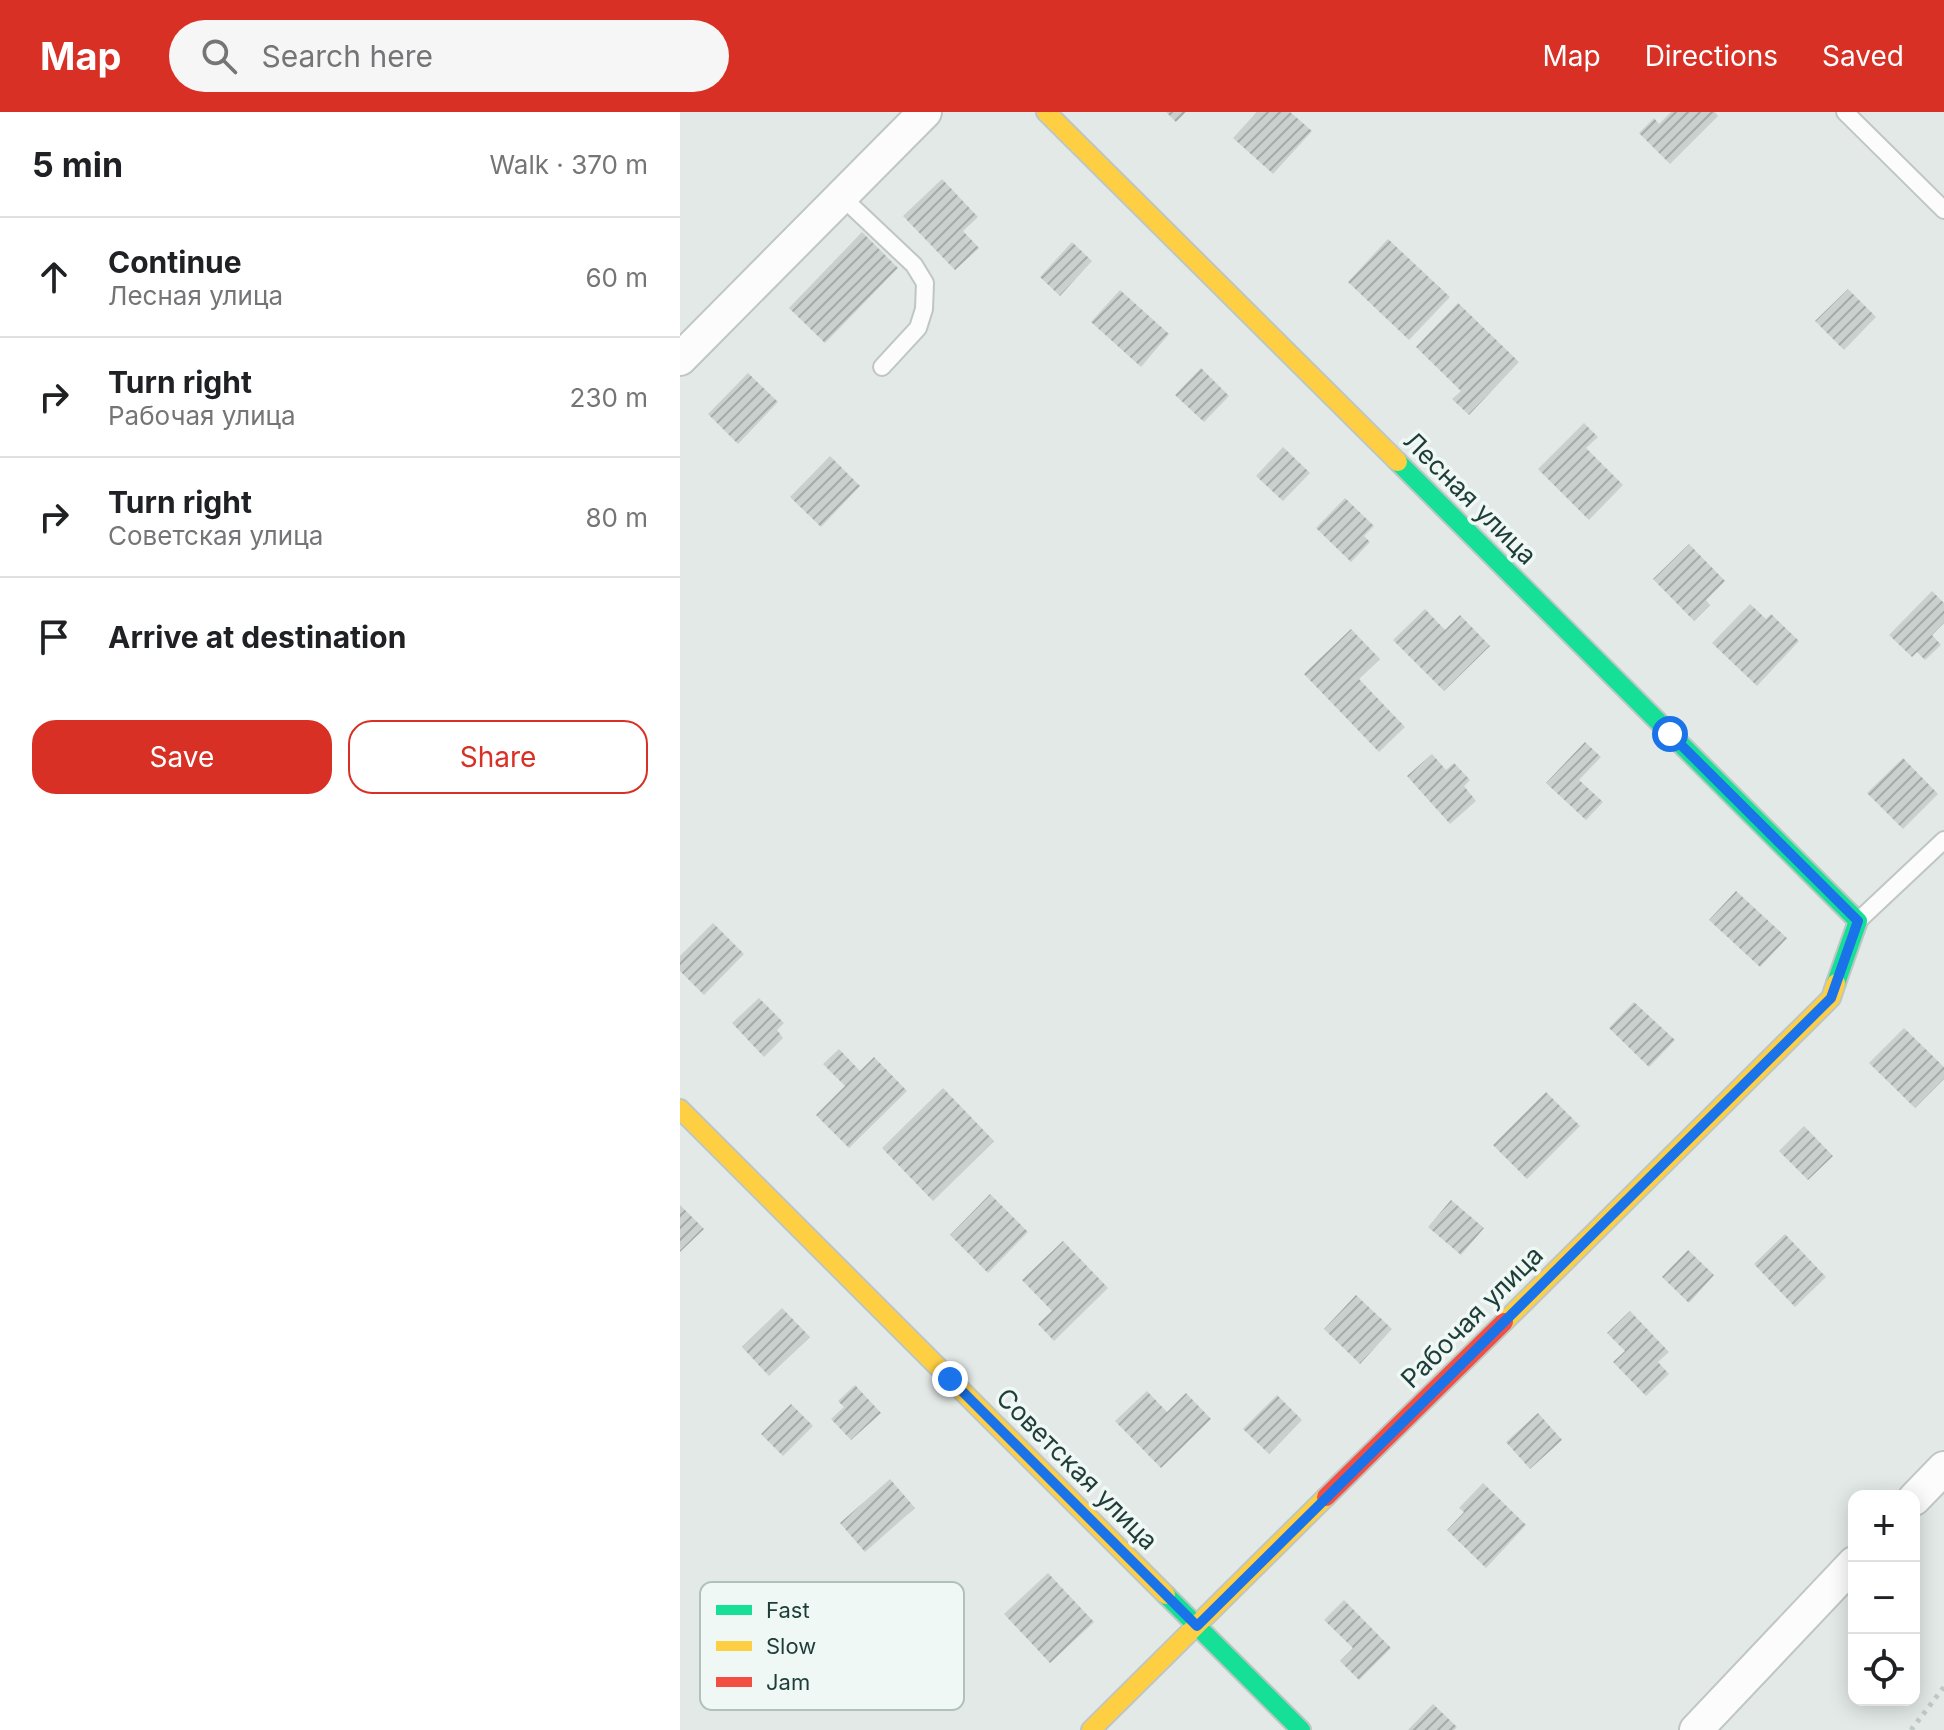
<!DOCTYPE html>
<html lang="en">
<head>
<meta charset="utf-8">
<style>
	body { margin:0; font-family:Inter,sans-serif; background:#f6f6f6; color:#202124 }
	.controls { position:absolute; right:24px; bottom:24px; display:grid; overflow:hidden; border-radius:16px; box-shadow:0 4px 20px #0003 }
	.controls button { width:72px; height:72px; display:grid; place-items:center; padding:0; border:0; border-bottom:2px solid #e0e0e0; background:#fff; color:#202124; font:40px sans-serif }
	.stop { position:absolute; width:24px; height:24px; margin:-18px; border:6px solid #1a73e8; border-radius:50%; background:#fff }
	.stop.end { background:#1a73e8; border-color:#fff; box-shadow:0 2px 8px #0008 }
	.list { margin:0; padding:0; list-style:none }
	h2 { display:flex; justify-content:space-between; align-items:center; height:104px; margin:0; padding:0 32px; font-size:34px }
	h2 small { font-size:26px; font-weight:400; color:#757577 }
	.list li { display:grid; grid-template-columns:52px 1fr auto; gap:24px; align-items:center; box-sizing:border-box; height:120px; padding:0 32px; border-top:2px solid #e0e0e0 }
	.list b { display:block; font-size:30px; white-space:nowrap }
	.list p { margin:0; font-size:26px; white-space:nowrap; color:#757577 }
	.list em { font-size:26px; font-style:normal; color:#757577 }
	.actions { display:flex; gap:16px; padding:24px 32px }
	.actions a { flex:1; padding:18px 0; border:2px solid #d93025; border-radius:24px; text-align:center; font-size:28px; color:#d93025 }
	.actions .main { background:#d93025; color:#fff }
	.icon { flex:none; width:44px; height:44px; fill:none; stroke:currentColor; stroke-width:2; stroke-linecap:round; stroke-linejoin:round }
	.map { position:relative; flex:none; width:1264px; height:1618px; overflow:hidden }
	header { display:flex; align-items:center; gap:48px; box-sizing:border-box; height:112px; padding:0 40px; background:#d93025; color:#fff }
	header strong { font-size:38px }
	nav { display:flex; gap:44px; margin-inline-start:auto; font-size:28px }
	.search { width:560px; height:72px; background:#f6f6f6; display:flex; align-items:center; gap:20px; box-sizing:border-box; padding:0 28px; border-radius:44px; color:#757577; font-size:30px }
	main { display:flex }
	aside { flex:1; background:#fff }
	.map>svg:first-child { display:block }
	.building { fill:url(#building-hatch) }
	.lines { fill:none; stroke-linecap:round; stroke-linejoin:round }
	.lane-casing { stroke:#bfc6c3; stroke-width:20 }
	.street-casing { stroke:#bfc6c3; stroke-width:36 }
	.fast-casing { stroke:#bec6c4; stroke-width:22 }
	.slow-casing { stroke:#bec6c4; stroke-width:22 }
	.jam-casing { stroke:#bec6c4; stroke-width:22 }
	.path { stroke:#bfc9c7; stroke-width:5; stroke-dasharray:4 6; stroke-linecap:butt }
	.lane { stroke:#fbfcfb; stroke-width:16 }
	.street { stroke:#fbfcfb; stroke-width:32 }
	.fast { stroke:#16e098; stroke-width:18 }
	.slow { stroke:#ffcf43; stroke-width:18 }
	.jam { stroke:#f24e42; stroke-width:18 }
	.route { stroke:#1a73e8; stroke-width:10 }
	.labels { text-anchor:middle; stroke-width:7; stroke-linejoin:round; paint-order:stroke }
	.street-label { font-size:26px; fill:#1f3d38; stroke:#f0f8f5 }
	.key { fill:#f0f8f5; stroke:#b1c0bc; stroke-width:2 }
	.key-label { font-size:22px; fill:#1f3d38 }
</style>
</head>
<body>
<header>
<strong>Map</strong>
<div class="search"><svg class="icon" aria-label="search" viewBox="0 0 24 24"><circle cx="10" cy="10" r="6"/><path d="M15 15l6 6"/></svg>Search here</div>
<nav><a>Map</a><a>Directions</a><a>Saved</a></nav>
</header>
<main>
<aside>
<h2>5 min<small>Walk · 370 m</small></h2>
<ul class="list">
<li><svg class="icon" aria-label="ahead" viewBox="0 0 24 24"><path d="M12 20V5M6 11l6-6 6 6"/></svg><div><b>Continue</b><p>Лесная улица</p></div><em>60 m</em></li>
<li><svg class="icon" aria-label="right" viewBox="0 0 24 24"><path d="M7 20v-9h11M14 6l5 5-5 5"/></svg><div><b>Turn right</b><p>Рабочая улица</p></div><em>230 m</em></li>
<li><svg class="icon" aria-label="right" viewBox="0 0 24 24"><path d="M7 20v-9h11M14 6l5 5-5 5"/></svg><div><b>Turn right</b><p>Советская улица</p></div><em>80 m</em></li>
<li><svg class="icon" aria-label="arrive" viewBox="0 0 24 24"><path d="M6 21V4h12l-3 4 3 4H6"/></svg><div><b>Arrive at destination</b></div></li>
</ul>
<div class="actions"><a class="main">Save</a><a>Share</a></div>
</aside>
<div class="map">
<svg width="1264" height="1618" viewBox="0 0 1264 1618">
	<defs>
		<pattern id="building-hatch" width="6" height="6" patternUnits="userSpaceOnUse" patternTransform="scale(2)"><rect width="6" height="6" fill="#c9d0cd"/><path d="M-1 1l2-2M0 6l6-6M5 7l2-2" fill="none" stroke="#a3aaa7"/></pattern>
	</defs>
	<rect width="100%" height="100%" fill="#e2e9e6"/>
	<path class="building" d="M 486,0 L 506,0 L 496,10 Z
		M 577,0 L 610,0 L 632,19 L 593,62 L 553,26 Z
		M 991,0 L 1035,0 L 1038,4 L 990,52 L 959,21 L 974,6 L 979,12 Z
		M 262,67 L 298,105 L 283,119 L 299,136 L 275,158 L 223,104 Z
		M 182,120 L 218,156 L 145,231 L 109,196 Z
		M 708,127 L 770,185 L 729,228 L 668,170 Z
		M 392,130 L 412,149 L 380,184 L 360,165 Z
		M 1168,177 L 1196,205 L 1164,238 L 1135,209 Z
		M 440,178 L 489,222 L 461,255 L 411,210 Z
		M 778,191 L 839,250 L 789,303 L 772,287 L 781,279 L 736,235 Z
		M 521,256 L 549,284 L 524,310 L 495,283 Z
		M 68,261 L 98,290 L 58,332 L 28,302 Z
		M 904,311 L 918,325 L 906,336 L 943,373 L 909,408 L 858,357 Z
		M 603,335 L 630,361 L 603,389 L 576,364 Z
		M 150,344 L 180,374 L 141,415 L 110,385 Z
		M 665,386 L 694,414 L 684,424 L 690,430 L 671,450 L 636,416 Z
		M 1009,432 L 1045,469 L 1026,488 L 1030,493 L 1014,509 L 973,467 Z
		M 1252,479 L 1264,491 L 1264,511 L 1252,523 L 1261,533 L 1245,548 L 1237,540 L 1232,545 L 1209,523 Z
		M 1070,492 L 1086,507 L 1091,502 L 1119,529 L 1077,574 L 1032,531 Z
		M 745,497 L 765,518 L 780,503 L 810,534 L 764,579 L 713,528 Z
		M 671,517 L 700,547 L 679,567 L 725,615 L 699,640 L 624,562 Z
		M 905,630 L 921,645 L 899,668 L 923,690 L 906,708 L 866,671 Z
		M 752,642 L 766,658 L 774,651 L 790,668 L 784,674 L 796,689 L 770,712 L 727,664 Z
		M 1223,646 L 1258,682 L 1223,717 L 1187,681 Z
		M 1056,779 L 1107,826 L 1080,855 L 1029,808 Z
		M 33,811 L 64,842 L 24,883 L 0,859 L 0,844 Z
		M 79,886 L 104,911 L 97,918 L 103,926 L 84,945 L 52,911 Z
		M 954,890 L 995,928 L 969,955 L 929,916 Z
		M 1224,916 L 1264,955 L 1264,967 L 1235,996 L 1189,951 Z
		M 159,937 L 180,959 L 194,945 L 227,979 L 169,1036 L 136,1003 L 165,974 L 143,952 Z
		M 263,976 L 314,1029 L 253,1089 L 202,1036 Z
		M 866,980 L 900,1014 L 847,1067 L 813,1033 Z
		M 1124,1014 L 1153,1044 L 1128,1068 L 1099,1039 Z
		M 310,1082 L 348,1120 L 308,1161 L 270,1123 Z
		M 771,1088 L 804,1116 L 781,1143 L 748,1115 Z
		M 0,1093 L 24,1117 L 0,1140 Z
		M 1105,1122 L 1146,1165 L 1115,1195 L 1074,1152 Z
		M 383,1129 L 428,1176 L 374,1229 L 358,1212 L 372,1199 L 342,1168 Z
		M 1008,1138 L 1034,1163 L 1009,1191 L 982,1165 Z
		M 676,1183 L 712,1217 L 680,1252 L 644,1217 Z
		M 102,1196 L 130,1225 L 89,1264 L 62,1235 Z
		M 950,1199 L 989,1240 L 978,1250 L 989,1262 L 966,1284 L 933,1250 L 945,1239 L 927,1221 Z
		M 175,1273 L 201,1301 L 171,1328 L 151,1307 L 164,1295 L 158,1289 Z
		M 467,1279 L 487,1300 L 506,1281 L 531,1307 L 481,1356 L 435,1309 Z
		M 597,1283 L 622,1308 L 589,1342 L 563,1317 Z
		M 111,1292 L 133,1314 L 103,1344 L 81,1322 Z
		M 858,1301 L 882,1328 L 850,1357 L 826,1330 Z
		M 210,1367 L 235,1396 L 185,1440 L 160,1411 Z
		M 803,1371 L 846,1413 L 806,1456 L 767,1418 L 784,1400 L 779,1396 Z
		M 368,1461 L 414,1510 L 370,1551 L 324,1502 Z
		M 664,1488 L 711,1536 L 679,1568 L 660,1549 L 673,1536 L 644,1508 Z
		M 753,1592 L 777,1615 L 774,1618 L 728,1618 Z"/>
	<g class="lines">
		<g class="lane-casing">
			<path id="lane" d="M 1165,0 L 1264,98
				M 161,84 L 234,153 L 245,171 L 244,197 L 238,216 L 202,255
				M 1179,808 L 1264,728"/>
		</g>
		<g class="street-casing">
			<path id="street" d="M 0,247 L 245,0
				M 1234,1387 L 1264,1356
				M 1016,1618 L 1174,1451"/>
		</g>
		<g class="fast-casing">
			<path id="fast" d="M 718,350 L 1178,809 L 1156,871
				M 486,1483 L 621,1618"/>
		</g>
		<g class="slow-casing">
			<path id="slow" d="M 366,0 L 718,350
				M 0,997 L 486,1483
				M 824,1210 L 1151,886 L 1156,871
				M 411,1618 L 646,1385"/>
		</g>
		<g class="jam-casing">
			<path id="jam" d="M 646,1385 L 824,1210"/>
		</g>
		<path class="path" d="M 1231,1618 L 1264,1575"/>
		<use href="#lane" class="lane"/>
		<use href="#street" class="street"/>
		<use href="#fast" class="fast"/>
		<use href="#slow" class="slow"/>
		<use href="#jam" class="jam"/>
	</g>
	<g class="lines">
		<path class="route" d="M 270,1267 L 517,1514 L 1151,886 L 1178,809 L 990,622"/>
	</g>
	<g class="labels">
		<g class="street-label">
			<text transform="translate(790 386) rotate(45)" y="9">Лесная улица</text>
			<text transform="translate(792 1205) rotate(-45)" y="9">Рабочая улица</text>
			<text transform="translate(397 1357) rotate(45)" y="9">Советская улица</text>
		</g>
	</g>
	<rect x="20" y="1470" width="264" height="128" rx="12" class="key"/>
	<rect x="36" y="1493" width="36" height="10" fill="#16e098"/>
	<rect x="36" y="1529" width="36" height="10" fill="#ffcf43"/>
	<rect x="36" y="1565" width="36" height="10" fill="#f24e42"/>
	<g class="key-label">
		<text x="86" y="1506">Fast</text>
		<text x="86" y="1542">Slow</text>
		<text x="86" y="1578">Jam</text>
	</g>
</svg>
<div class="controls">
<button>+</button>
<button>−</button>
<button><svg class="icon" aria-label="locate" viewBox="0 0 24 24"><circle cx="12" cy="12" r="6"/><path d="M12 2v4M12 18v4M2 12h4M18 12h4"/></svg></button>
</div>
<div class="stop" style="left:990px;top:622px"></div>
<div class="stop end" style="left:270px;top:1267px"></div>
</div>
</main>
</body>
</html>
